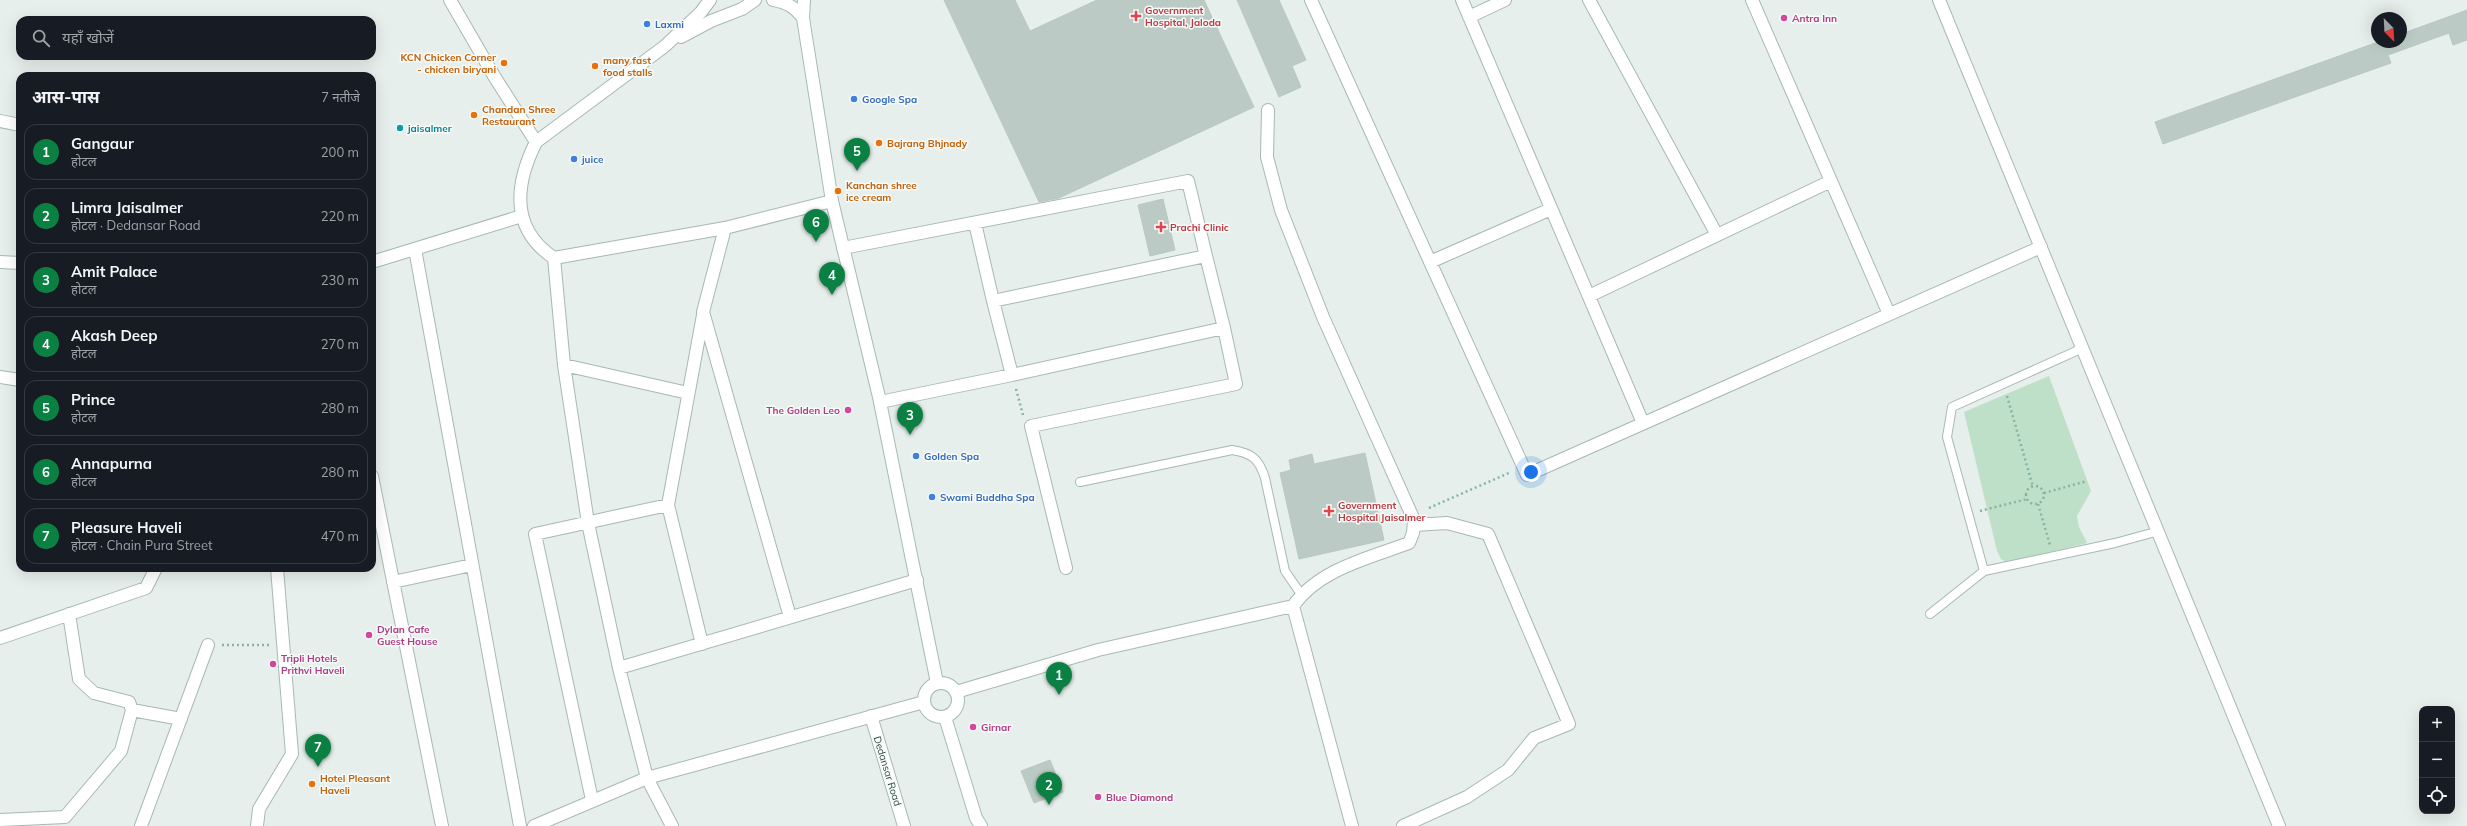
<!DOCTYPE html>
<html lang="hi">
<head>
<meta charset="utf-8">
<style>
	body { margin:0; font-family:Mulish,"Noto Sans Devanagari",sans-serif; background:#242831; color:#f1f3f6 }
	.controls { position:absolute; right:12px; bottom:12px; display:grid; overflow:hidden; border-radius:8px; box-shadow:0 4px 16px #0002 }
	.controls button { width:36px; height:36px; display:grid; place-items:center; padding:0; border:0; border-bottom:1px solid #363941; background:#171b24; color:#f1f3f6; font:20px sans-serif }
	.compass { position:absolute; left:2371px; top:12px; width:36px; height:36px; border-radius:50%; background:#171b24; box-shadow:0 4px 16px #0002; rotate:156deg }
	.you { position:absolute; left:1531px; top:472px; width:14px; height:14px; margin:-10px; border:3px solid #fff; border-radius:50%; background:#1a73e8; box-shadow:0 0 0 6px #1a73e833 }
	.badge { display:grid; place-items:center; width:26px; height:26px; border-radius:50%; background:#0b8043; color:#fff; font-size:13px; font-weight:700 }
	.pin { position:absolute; translate:-50% -33px; filter:drop-shadow(0 1px 2px #0008) }
	.pin::after { content:''; position:absolute; top:21px; width:14px; height:12px; background:inherit; clip-path:polygon(0 0,100% 0,50% 100%) }
	.list { margin:0; padding:0; list-style:none }
	h2 { display:flex; justify-content:space-between; align-items:center; height:52px; margin:0; padding:0 16px; font-size:17px }
	h2 small { font-size:13px; font-weight:400; color:#9ea1a6 }
	.list li { display:grid; grid-template-columns:26px 1fr auto; gap:12px; align-items:center; box-sizing:border-box; height:56px; margin:0 8px 8px; padding:0 8px; border:1px solid #363941; border-radius:12px }
	.list b { display:block; font-size:15px; white-space:nowrap }
	.list p { margin:0; font-size:13px; white-space:nowrap; color:#9ea1a6 }
	.list em { font-size:13px; font-style:normal; color:#9ea1a6 }
	.icon { flex:none; width:22px; height:22px; fill:none; stroke:currentColor; stroke-width:2; stroke-linecap:round; stroke-linejoin:round }
	.map { position:relative; flex:none; width:2467px; height:826px; overflow:hidden }
	.search { position:absolute; background:#171b24; box-shadow:0 4px 16px #0002; left:16px; top:16px; width:360px; height:44px; display:flex; align-items:center; gap:10px; box-sizing:border-box; padding:0 14px; border-radius:12px; color:#9ea1a6; font-size:15px }
	.panel { position:absolute; background:#171b24; box-shadow:0 4px 16px #0002; left:16px; top:72px; width:360px; height:500px; border-radius:12px }
	.map>svg:first-child { display:block }
	.green { fill:#bfe0c8 }
	.building { fill:#bbcac4; stroke:#b8c9c2 }
	.lines { fill:none; stroke-linecap:round; stroke-linejoin:round }
	.service-casing { stroke:#a8b8b2; stroke-width:10 }
	.minor-casing { stroke:#a8b8b2; stroke-width:14 }
	.tertiary-casing { stroke:#a8b8b2; stroke-width:14 }
	.secondary-casing { stroke:#a4bbb3; stroke-width:14 }
	.path { stroke:#86b3a5; stroke-width:2.5; stroke-dasharray:2 3; stroke-linecap:butt }
	.service { stroke:#fff; stroke-width:8 }
	.minor { stroke:#fff; stroke-width:12 }
	.tertiary { stroke:#fff; stroke-width:12 }
	.secondary { stroke:#fff; stroke-width:12 }
	.health-dot { fill:#e0444e; stroke:#f7fbf9; stroke-width:1.5 }
	.hotel-dot { fill:#d1479c; stroke:#f7fbf9; stroke-width:1.5 }
	.shop-dot { fill:#3f7fe0; stroke:#f7fbf9; stroke-width:1.5 }
	.food-dot { fill:#e8710a; stroke:#f7fbf9; stroke-width:1.5 }
	.culture-dot { fill:#0f9aa8; stroke:#f7fbf9; stroke-width:1.5 }
	.labels { text-anchor:middle; stroke-width:3; stroke-linejoin:round; paint-order:stroke }
	.health-label { font-size:10px; font-weight:bold; fill:#be3a42; stroke:#f7fbf9; text-anchor:start }
	.hotel-label { font-size:10px; font-weight:bold; fill:#b23c85; stroke:#f7fbf9; text-anchor:start }
	.shop-label { font-size:10px; font-weight:bold; fill:#366cbe; stroke:#f7fbf9; text-anchor:start }
	.food-label { font-size:10px; font-weight:bold; fill:#c56008; stroke:#f7fbf9; text-anchor:start }
	.culture-label { font-size:10px; font-weight:bold; fill:#0d838f; stroke:#f7fbf9; text-anchor:start }
	.street-label { font-size:10px; fill:#24423a; stroke:#f7fbf9 }
</style>
</head>
<body>
<div class="map">
<svg width="2467" height="826" viewBox="0 0 2467 826">
	<rect width="100%" height="100%" fill="#e6efeb"/>
	<path class="green" d="M 2049,376 L 2091,491 L 2077,516 L 2079,527 L 2087,543 L 2008,563 L 2001,559 L 1997,551 L 1964,412 Z"/>
	<path class="building" d="M 944,0 L 1015,0 L 1030,31 L 1097,0 L 1204,0 L 1254,107 L 1059,198 L 1039,202 Z
		M 1237,0 L 1279,0 L 1306,60 L 1292,66 L 1301,87 L 1279,97 Z
		M 2467,10 L 2467,40 L 2453,45 L 2449,33 L 2388,55 L 2391,63 L 2163,144 L 2155,122 L 2378,42 L 2401,42 L 2401,34 Z
		M 1163,199 L 1175,250 L 1150,256 L 1138,205 Z
		M 1365,453 L 1384,540 L 1299,559 L 1280,473 L 1291,470 L 1289,460 L 1312,454 L 1314,464 Z
		M 1050,760 L 1063,792 L 1034,803 L 1021,771 Z"/>
	<g class="lines">
		<g class="service-casing">
			<path id="service" d="M 1080,482 L 1232,450 C 1252,453 1259,459 1265,478 L 1285,571 L 1301,594
				M 1984,571 L 1947,437 L 1952,407 L 2083,348
				M 1930,614 L 1984,571 L 2115,543 L 2159,531"/>
		</g>
		<g class="minor-casing">
			<path id="minor" d="M 450,0 L 494,76 L 536,142
				M 1311,0 L 1527,475 L 2041,247
				M 1462,0 L 1643,423
				M 1589,0 L 1717,235
				M 1752,0 L 1889,314
				M 1469,17 L 1505,0
				M 1268,110 L 1267,157 L 1281,210 L 1323,317 L 1414,520 L 1413,533 L 1409,543 C 1369,558 1319,569 1293,606
				M 0,121 L 20,125
				M 725,228 L 703,312 L 790,617
				M 843,248 L 1188,181 L 1206,256 L 993,301 L 975,223
				M 415,249 L 520,826
				M 554,258 L 564,365 L 588,523 L 619,668 L 647,778 L 672,826
				M 0,262 L 20,263
				M 372,262 L 522,216
				M 1430,262 L 1551,209
				M 1589,296 L 1831,181
				M 993,301 L 1012,375 L 1224,328 L 1206,256
				M 564,365 L 688,393
				M 0,377 L 20,380
				M 880,402 L 1012,375
				M 372,476 L 442,826
				M 1066,568 L 1031,426 L 1236,384 L 1224,328
				M 393,582 L 472,565
				M 69,614 L 79,679 L 94,693 L 129,702 L 132,710
				M 0,638 L 146,588 L 156,568
				M 702,644 L 668,505 L 703,315
				M 619,668 L 917,580
				M 956,692 L 1098,650 L 1293,606 L 1352,826
				M 871,716 L 904,826
				M 592,800 L 535,534 L 668,505
				M 0,820 L 65,817 L 121,751 L 132,710 L 181,719
				M 141,826 L 208,645
				M 257,826 L 259,809 L 292,754 L 277,568
				M 1403,826 L 1467,797 L 1508,770 L 1534,738 L 1569,724 L 1488,534 L 1447,523 L 1414,525"/>
		</g>
		<g class="tertiary-casing">
			<path id="tertiary" d="M 710,0 L 701,12 L 665,46 L 536,142 C 515,184 510,229 554,258 L 725,228 L 832,201
				M 1939,0 L 2279,826
				M 681,37 L 711,21 L 742,9 L 755,0
				M 534,826 L 647,778 L 924,702"/>
		</g>
		<g class="secondary-casing">
			<path id="secondary" d="M 773,0 C 787,3 794,6 803,18
				M 804,0 L 803,18 L 832,201 L 879,397 L 937,683
				M924 700a17 17 0 1 1 34 0a17 17 0 1 1-34 0Z
				M 945,717 L 976,818 L 981,826"/>
		</g>
		<path class="path" d="M 1016,389 L 1023,415
			M 2007,396 L 2033,487
			M2026 495a9 9 0 1 1 18 0a9 9 0 1 1-18 0Z
			M 2044,493 L 2087,481
			M 2038,504 L 2050,545
			M 1429,508 L 1511,472
			M 1980,511 L 2027,499
			M 222,645 L 269,645"/>
		<use href="#service" class="service"/>
		<use href="#minor" class="minor"/>
		<use href="#tertiary" class="tertiary"/>
		<use href="#secondary" class="secondary"/>
	</g>
	<g class="health-dot">
		<path d="M1134 10h4v4h4v4h-4v4h-4v-4h-4v-4h4z"/>
		<path d="M1159 221h4v4h4v4h-4v4h-4v-4h-4v-4h4z"/>
		<path d="M1327 505h4v4h4v4h-4v4h-4v-4h-4v-4h4z"/>
	</g>
	<g class="hotel-dot">
		<circle cx="1784" cy="18" r="4"/>
		<circle cx="848" cy="410" r="4"/>
		<circle cx="369" cy="635" r="4"/>
		<circle cx="273" cy="664" r="4"/>
		<circle cx="973" cy="727" r="4"/>
		<circle cx="1098" cy="797" r="4"/>
	</g>
	<g class="shop-dot">
		<circle cx="647" cy="24" r="4"/>
		<circle cx="854" cy="99" r="4"/>
		<circle cx="574" cy="159" r="4"/>
		<circle cx="916" cy="456" r="4"/>
		<circle cx="932" cy="497" r="4"/>
	</g>
	<g class="food-dot">
		<circle cx="504" cy="63" r="4"/>
		<circle cx="595" cy="66" r="4"/>
		<circle cx="474" cy="115" r="4"/>
		<circle cx="879" cy="143" r="4"/>
		<circle cx="838" cy="191" r="4"/>
		<circle cx="312" cy="784" r="4"/>
	</g>
	<circle class="culture-dot" cx="400" cy="128" r="4"/>
	<g class="labels">
		<g class="health-label">
			<text x="1145" y="14">Government<tspan x="1145" dy="12">Hospital, Jaloda</tspan></text>
			<text x="1170" y="231">Prachi Clinic</text>
			<text x="1338" y="509">Government<tspan x="1338" dy="12">Hospital Jaisalmer</tspan></text>
		</g>
		<g class="hotel-label">
			<text x="1792" y="22">Antra Inn</text>
			<text x="840" y="414" text-anchor="end">The Golden Leo</text>
			<text x="377" y="633">Dylan Cafe<tspan x="377" dy="12">Guest House</tspan></text>
			<text x="281" y="662">Tripli Hotels<tspan x="281" dy="12">Prithvi Haveli</tspan></text>
			<text x="981" y="731">Girnar</text>
			<text x="1106" y="801">Blue Diamond</text>
		</g>
		<g class="shop-label">
			<text x="655" y="28">Laxmi</text>
			<text x="862" y="103">Google Spa</text>
			<text x="582" y="163">juice</text>
			<text x="924" y="460">Golden Spa</text>
			<text x="940" y="501">Swami Buddha Spa</text>
		</g>
		<g class="food-label">
			<text x="496" y="61" text-anchor="end">KCN Chicken Corner<tspan x="496" dy="12">- chicken biryani</tspan></text>
			<text x="603" y="64">many fast<tspan x="603" dy="12">food stalls</tspan></text>
			<text x="482" y="113">Chandan Shree<tspan x="482" dy="12">Restaurant</tspan></text>
			<text x="887" y="147">Bajrang Bhjnady</text>
			<text x="846" y="189">Kanchan shree<tspan x="846" dy="12">ice cream</tspan></text>
			<text x="320" y="782">Hotel Pleasant<tspan x="320" dy="12">Haveli</tspan></text>
		</g>
		<g class="culture-label">
			<text x="408" y="132">jaisalmer</text>
		</g>
		<g class="street-label">
			<text transform="translate(888 771) rotate(73)" y="4">Dedansar Road</text>
		</g>
	</g>
</svg>
<div class="controls">
<button>+</button>
<button>−</button>
<button><svg class="icon" aria-label="locate" viewBox="0 0 24 24"><circle cx="12" cy="12" r="6"/><path d="M12 2v4M12 18v4M2 12h4M18 12h4"/></svg></button>
</div>
<svg class="compass" viewBox="-18 -18 36 36"><path d="M0-13l5 13h-10z" fill="#e53935"/><path d="M0 13l5-13h-10z" fill="#9ea1a6"/></svg>
<div class="you"></div>
<div class="pin badge" style="left:1059px;top:695px">1</div>
<div class="pin badge" style="left:1049px;top:805px">2</div>
<div class="pin badge" style="left:910px;top:435px">3</div>
<div class="pin badge" style="left:832px;top:295px">4</div>
<div class="pin badge" style="left:857px;top:171px">5</div>
<div class="pin badge" style="left:816px;top:242px">6</div>
<div class="pin badge" style="left:318px;top:767px">7</div>
<div class="search"><svg class="icon" aria-label="search" viewBox="0 0 24 24"><circle cx="10" cy="10" r="6"/><path d="M15 15l6 6"/></svg>यहाँ खोजें</div>
<section class="panel">
<h2>आस-पास<small>7 नतीजे</small></h2>
<ul class="list">
<li><span class="badge">1</span><div><b>Gangaur</b><p>होटल</p></div><em>200 m</em></li>
<li><span class="badge">2</span><div><b>Limra Jaisalmer</b><p>होटल · Dedansar Road</p></div><em>220 m</em></li>
<li><span class="badge">3</span><div><b>Amit Palace</b><p>होटल</p></div><em>230 m</em></li>
<li><span class="badge">4</span><div><b>Akash Deep</b><p>होटल</p></div><em>270 m</em></li>
<li><span class="badge">5</span><div><b>Prince</b><p>होटल</p></div><em>280 m</em></li>
<li><span class="badge">6</span><div><b>Annapurna</b><p>होटल</p></div><em>280 m</em></li>
<li><span class="badge">7</span><div><b>Pleasure Haveli</b><p>होटल · Chain Pura Street</p></div><em>470 m</em></li>
</ul>
</section>
</div>
</body>
</html>
